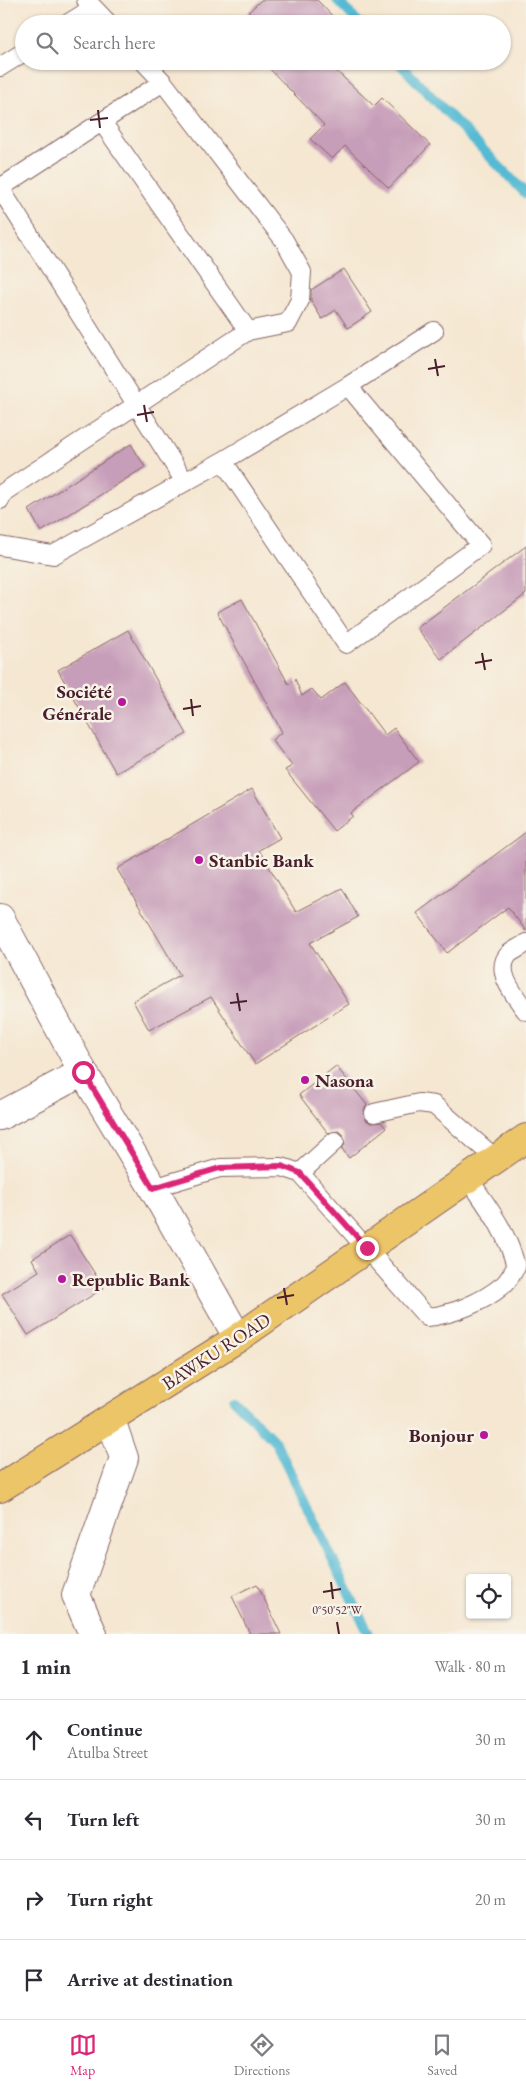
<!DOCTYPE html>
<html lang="en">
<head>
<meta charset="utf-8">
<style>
	body { margin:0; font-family:"EB Garamond",serif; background:#f2f2f3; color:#2b2b33 }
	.controls { position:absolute; right:15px; bottom:15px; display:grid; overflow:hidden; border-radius:5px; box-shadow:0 1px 4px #0004 }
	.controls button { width:45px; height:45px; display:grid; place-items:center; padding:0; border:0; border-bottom:1px solid #e1e1e2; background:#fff; color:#2b2b33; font:25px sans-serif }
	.stop { position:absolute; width:15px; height:15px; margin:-11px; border:4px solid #db2777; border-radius:50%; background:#fff }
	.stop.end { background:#db2777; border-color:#fff; box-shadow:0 1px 5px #0008 }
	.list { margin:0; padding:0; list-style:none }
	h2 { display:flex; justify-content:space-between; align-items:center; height:65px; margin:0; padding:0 20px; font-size:21px }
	h2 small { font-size:16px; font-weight:400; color:#7c7c81 }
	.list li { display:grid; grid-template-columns:32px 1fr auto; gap:15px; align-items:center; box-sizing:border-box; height:80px; padding:0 20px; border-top:1px solid #e1e1e2 }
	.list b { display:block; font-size:19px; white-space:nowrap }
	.list p { margin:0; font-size:16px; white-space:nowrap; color:#7c7c81 }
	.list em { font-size:16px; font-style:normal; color:#7c7c81 }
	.icon { flex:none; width:28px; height:28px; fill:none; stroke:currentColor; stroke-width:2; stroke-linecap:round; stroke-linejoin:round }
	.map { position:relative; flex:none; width:526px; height:1634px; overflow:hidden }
	.search { position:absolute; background:#fff; box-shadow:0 1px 4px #0004; left:15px; right:15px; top:15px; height:55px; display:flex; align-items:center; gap:12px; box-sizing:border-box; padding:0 18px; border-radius:28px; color:#7c7c81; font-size:19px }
	.sheet { height:385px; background:#fff }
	nav { display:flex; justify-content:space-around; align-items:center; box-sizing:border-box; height:70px; border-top:1px solid #e1e1e2; background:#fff; font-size:14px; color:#7c7c81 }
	nav a { display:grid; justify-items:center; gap:2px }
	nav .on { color:#db2777 }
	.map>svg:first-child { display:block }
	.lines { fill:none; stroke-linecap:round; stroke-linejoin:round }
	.stream { stroke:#55bad3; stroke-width:10 }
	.building { fill:#c79eb9 }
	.service-casing { stroke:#866565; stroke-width:20 }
	.minor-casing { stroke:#866565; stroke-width:30 }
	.tertiary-casing { stroke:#866565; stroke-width:30 }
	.trunk-casing { stroke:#866565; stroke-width:30 }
	.service { stroke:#fff; stroke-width:18 }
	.minor { stroke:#fff; stroke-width:28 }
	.tertiary { stroke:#fff; stroke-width:28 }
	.trunk { stroke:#edc569; stroke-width:28 }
	.route { stroke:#db2777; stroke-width:6 }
	.ticks { fill:none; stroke:#4a1f2b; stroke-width:2 }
	.poi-dot { fill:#b5179e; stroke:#f7f3e8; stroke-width:2 }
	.labels { text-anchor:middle; stroke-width:5; stroke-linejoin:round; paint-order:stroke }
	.poi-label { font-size:19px; font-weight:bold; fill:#4a1f2b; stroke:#f7f3e8; text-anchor:start }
	.street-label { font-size:19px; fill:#4a1f2b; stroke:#f7f3e8 }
	.ticks-label { font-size:12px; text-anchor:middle; fill:#4a1f2b; stroke:#f7f3e8; stroke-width:5; stroke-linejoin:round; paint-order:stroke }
</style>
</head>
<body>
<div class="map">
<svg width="526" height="1634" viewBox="0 0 526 1634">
	<rect width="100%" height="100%" fill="#f7f3e8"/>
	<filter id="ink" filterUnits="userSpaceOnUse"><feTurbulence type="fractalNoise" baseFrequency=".02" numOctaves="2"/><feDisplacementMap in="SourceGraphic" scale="10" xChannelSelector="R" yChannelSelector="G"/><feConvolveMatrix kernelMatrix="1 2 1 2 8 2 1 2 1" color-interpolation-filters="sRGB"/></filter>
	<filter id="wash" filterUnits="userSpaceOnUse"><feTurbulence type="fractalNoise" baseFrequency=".0096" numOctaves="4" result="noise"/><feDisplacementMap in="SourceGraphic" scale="20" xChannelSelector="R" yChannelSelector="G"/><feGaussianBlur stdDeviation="1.12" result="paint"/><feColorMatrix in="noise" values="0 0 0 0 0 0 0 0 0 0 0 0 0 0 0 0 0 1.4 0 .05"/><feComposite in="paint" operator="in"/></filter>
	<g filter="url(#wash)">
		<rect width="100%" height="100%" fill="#f5e7d1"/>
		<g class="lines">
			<path class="stream" d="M 337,0 L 360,24
				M 397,61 L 526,194
				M 234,1400 L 276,1443 L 369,1634"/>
		</g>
		<g id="blocks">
			<path class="building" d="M 261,0 L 317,0 L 340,24 L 236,24 Z
				M 262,61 L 336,61 L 331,66 L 374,106 L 382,98 L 430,145 L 389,188 L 345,146 L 332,159 L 310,139 L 324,125 Z
				M 344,269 L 372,312 L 348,328 L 336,310 L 322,319 L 311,301 L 311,290 Z
				M 131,444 L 145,467 L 41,532 L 29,510 Z
				M 526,546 L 526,594 L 441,659 L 417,628 Z
				M 242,599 L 289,685 L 295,679 L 302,696 L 312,689 L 321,700 L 345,682 L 385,735 L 394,728 L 419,762 L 351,813 L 353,816 L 334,831 L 285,770 L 292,766 L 272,740 L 282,732 L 217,612 Z
				M 128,630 L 187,734 L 116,773 L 58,670 Z
				M 252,789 L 280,838 L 259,850 L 296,912 L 342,888 L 358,917 L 310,943 L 349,1004 L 255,1064 L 211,997 L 149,1030 L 133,1001 L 180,975 L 117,869 Z
				M 526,832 L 526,931 L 508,907 L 447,953 L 417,913 Z
				M 336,1066 L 367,1105 L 364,1110 L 366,1120 L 371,1123 L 381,1122 L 386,1128 L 349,1158 L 342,1149 L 345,1144 L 343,1134 L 338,1131 L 328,1133 L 299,1095 Z
				M 70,1235 L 104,1288 L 28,1335 L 2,1294 L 39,1271 L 32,1259 Z
				M 257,1584 L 281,1634 L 250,1634 L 232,1596 Z"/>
		</g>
	</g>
	<g filter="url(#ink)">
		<use href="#blocks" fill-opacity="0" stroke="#866565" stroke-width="1"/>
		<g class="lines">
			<g class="service-casing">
				<path id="service" d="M 86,0 L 109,24
					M 67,24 L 93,8
					M 0,67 L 24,52
					M 102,122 L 248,331
					M 0,188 L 185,482
					M 0,188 L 163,82
					M 223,461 L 346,644 L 481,545 L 348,386
					M 0,500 L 4,492 L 248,331 L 288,323 L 300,300 L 302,272 L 284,240 L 163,82 L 143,61
					M 0,546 L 53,555 L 223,461 L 348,386 L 434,331
					M 526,943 C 521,947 514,950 509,954 C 493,971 516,997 526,1011
					M 374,1113 L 419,1103 L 434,1105 L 496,1159
					M 300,1173 L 335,1141
					M 153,1188 L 220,1168 L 282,1167 L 300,1173 L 427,1317 C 452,1315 483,1302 502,1286 C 508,1282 512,1273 516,1267 C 508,1233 488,1207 468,1178"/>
			</g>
			<g class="minor-casing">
				<path id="minor" d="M 0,1116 L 83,1072
					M 93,1634 L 76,1595 L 124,1458 L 111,1420"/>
			</g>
			<g class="tertiary-casing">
				<path id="tertiary" d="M 0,918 L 83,1072 L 153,1188 L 238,1338"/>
			</g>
			<g class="trunk-casing">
				<path id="trunk" d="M 0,1488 L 238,1338 L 526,1138"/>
			</g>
			<use href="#service" class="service"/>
			<use href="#minor" class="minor"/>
			<use href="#tertiary" class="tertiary"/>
			<use href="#trunk" class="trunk"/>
		</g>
	</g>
	<g class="lines" filter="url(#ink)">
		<path class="route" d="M 83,1072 L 153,1188 L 220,1168 L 282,1166 L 300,1173 L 367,1248"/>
	</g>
	<path class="ticks" d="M 98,110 L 100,128M 90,120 L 108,118M 435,359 L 438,376M 428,369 L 445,366M 144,405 L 147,422M 137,415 L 154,412M 482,653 L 485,670M 475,663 L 492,660M 191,699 L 193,716M 183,709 L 201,706M 237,993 L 240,1011M 230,1003 L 247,1001M 284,1288 L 287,1305M 277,1298 L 294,1295M 331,1582 L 333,1599M 323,1592 L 341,1589M 337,1622 L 339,1634"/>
	<g class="poi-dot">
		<circle cx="122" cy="702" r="5"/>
		<circle cx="199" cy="860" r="5"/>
		<circle cx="305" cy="1080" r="5"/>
		<circle cx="62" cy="1279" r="5"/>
		<circle cx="484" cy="1435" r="5"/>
	</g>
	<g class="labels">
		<g class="poi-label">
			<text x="112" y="698" text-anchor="end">Société<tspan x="112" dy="22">Générale</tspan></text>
			<text x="209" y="867">Stanbic Bank</text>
			<text x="315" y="1087">Nasona</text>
			<text x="72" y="1286">Republic Bank</text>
			<text x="474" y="1442" text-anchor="end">Bonjour</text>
		</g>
		<g class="street-label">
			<text transform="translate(216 1351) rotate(-33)" y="7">BAWKU ROAD</text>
		</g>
	</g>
	<g class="ticks-label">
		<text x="337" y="1614">0°50'52"W</text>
	</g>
</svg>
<div class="controls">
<button><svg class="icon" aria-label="locate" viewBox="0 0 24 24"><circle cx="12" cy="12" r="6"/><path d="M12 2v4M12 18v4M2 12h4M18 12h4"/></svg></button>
</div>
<div class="stop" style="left:83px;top:1072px"></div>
<div class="stop end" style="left:367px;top:1248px"></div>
<div class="search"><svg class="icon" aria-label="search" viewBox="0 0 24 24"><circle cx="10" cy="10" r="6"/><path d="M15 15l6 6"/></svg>Search here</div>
</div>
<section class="sheet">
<h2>1 min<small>Walk · 80 m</small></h2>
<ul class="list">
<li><svg class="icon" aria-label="ahead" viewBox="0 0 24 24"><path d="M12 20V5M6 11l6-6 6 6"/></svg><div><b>Continue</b><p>Atulba Street</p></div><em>30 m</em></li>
<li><svg class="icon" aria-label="left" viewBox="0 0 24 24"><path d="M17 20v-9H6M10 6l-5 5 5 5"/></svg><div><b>Turn left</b></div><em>30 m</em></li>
<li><svg class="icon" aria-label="right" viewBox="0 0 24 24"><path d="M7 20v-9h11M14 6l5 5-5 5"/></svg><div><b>Turn right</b></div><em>20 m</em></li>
<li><svg class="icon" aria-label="arrive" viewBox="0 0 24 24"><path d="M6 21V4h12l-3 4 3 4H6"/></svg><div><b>Arrive at destination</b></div></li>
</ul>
</section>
<nav>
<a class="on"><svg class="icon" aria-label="map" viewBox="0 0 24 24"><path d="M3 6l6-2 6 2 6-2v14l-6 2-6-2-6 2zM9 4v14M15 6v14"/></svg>Map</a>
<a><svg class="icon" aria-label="directions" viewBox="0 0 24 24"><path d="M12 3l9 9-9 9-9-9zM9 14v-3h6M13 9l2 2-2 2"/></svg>Directions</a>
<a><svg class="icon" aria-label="saved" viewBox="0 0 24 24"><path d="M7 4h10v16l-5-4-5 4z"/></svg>Saved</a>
</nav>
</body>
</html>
